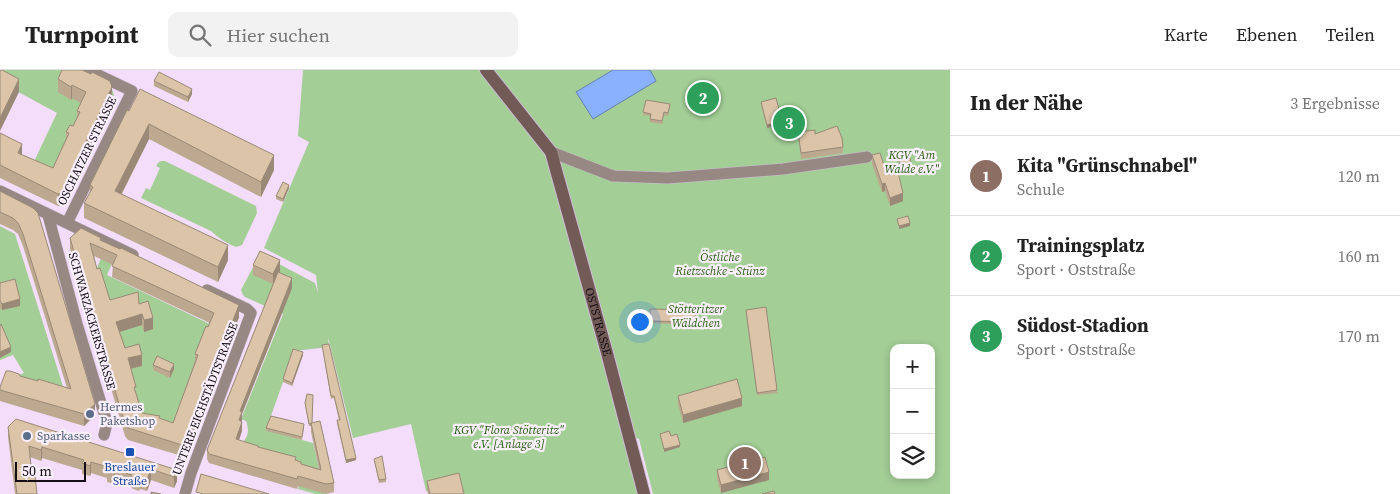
<!DOCTYPE html>
<html lang="de">
<head>
<meta charset="utf-8">
<style>
	body { margin:0; font-family:"Source Serif 4",serif; background:#f2f2f2; color:#222 }
	.controls { position:absolute; right:15px; bottom:15px; display:grid; overflow:hidden; border-radius:10px; box-shadow:0 2px 8px #0003 }
	.controls button { width:45px; height:45px; display:grid; place-items:center; padding:0; border:0; border-bottom:1px solid #e0e0e0; background:#fff; color:#222; font:25px sans-serif }
	.scale { position:absolute; left:15px; bottom:12px; width:71px; box-sizing:border-box; padding-left:5px; border:2px solid #140d17; border-top:0; font-size:14px; line-height:18px; white-space:nowrap; color:#140d17; -webkit-text-stroke:4px #f9f0fc; paint-order:stroke }
	.you { position:absolute; left:639px; top:251px; width:18px; height:18px; margin:-12px; border:4px solid #fff; border-radius:50%; background:#1a73e8; box-shadow:0 0 0 8px #1a73e833 }
	.badge { display:grid; place-items:center; width:32px; height:32px; border-radius:50%; background:#111827; color:#fff; font-size:16px; font-weight:700 }
	.pin { position:absolute; translate:-50% -50%; border:2px solid #fff; box-shadow:0 1px 5px #0006 }
	.list { margin:0; padding:0; list-style:none }
	h2 { display:flex; justify-content:space-between; align-items:center; height:65px; margin:0; padding:0 20px; font-size:21px }
	h2 small { font-size:16px; font-weight:400; color:#767676 }
	.list li { display:grid; grid-template-columns:32px 1fr auto; gap:15px; align-items:center; box-sizing:border-box; height:80px; padding:0 20px; border-top:1px solid #e0e0e0 }
	.list b { display:block; font-size:19px; white-space:nowrap }
	.list p { margin:0; font-size:16px; white-space:nowrap; color:#767676 }
	.list em { font-size:16px; font-style:normal; color:#767676 }
	.icon { flex:none; width:28px; height:28px; fill:none; stroke:currentColor; stroke-width:2; stroke-linecap:round; stroke-linejoin:round }
	.map { position:relative; flex:none; width:950px; height:424px; overflow:hidden }
	header { display:flex; align-items:center; gap:30px; box-sizing:border-box; height:70px; padding:0 25px; background:#fff; border-bottom:1px solid #e0e0e0 }
	header strong { font-size:24px }
	nav { display:flex; gap:28px; margin-inline-start:auto; font-size:18px }
	.search { width:350px; height:45px; background:#f2f2f2; display:flex; align-items:center; gap:12px; box-sizing:border-box; padding:0 18px; border-radius:10px; color:#767676; font-size:19px }
	main { display:flex }
	aside { flex:1; background:#fff }
	.map>svg:first-child { display:block }
	.green { fill:#a3ce96; fill-rule:evenodd }
	.water { fill:#89b1fd; stroke:#6680b8 }
	.lines { fill:none; stroke-linecap:round; stroke-linejoin:round }
	.street-casing { stroke:#cfbcd6; stroke-width:12 }
	.secondary-casing { stroke:#cfbcd6; stroke-width:14 }
	.street { stroke:#988884; stroke-width:11 }
	.secondary { stroke:#725b56; stroke-width:12 }
	.wall { fill:#bca990; fill-rule:evenodd }
	.shaded-wall { fill:#998976 }
	.building { fill:#dbc4a8; stroke:#998976; fill-rule:evenodd }
	.service-dot { fill:#5c6f8a; stroke:#f9f0fc; stroke-width:2 }
	.transit-dot { fill:#1a4fb4; stroke:#f9f0fc; stroke-width:2 }
	.labels { text-anchor:middle; stroke-width:4.5; stroke-linejoin:round; paint-order:stroke }
	.street-label { font-size:12px; fill:#140d17; stroke:#f9f0fc }
	.park-label { font-size:12px; font-style:italic; fill:#295e13; stroke:#f9f0fc }
	.service-label { font-size:12px; fill:#4e5e75; stroke:#f9f0fc; text-anchor:start }
	.transit-label { font-size:12px; fill:#164399; stroke:#f9f0fc }
</style>
</head>
<body>
<header>
<strong>Turnpoint</strong>
<div class="search"><svg class="icon" aria-label="search" viewBox="0 0 24 24"><circle cx="10" cy="10" r="6"/><path d="M15 15l6 6"/></svg>Hier suchen</div>
<nav><a>Karte</a><a>Ebenen</a><a>Teilen</a></nav>
</header>
<main>
<div class="map">
<svg width="950" height="424" viewBox="0 0 950 424">
	<rect width="100%" height="100%" fill="#f3ddfa"/>
	<path class="green" d="M 0,0 L 70,0 L 113,21 L 114,26 L 112,30 L 86,36 L 50,109 L 30,100 L 57,43 L 0,12 Z
		M 303,0 L 950,0 L 950,424 L 653,424 L 639,369 L 625,362 L 639,424 L 463,424 L 460,413 L 426,421 L 411,354 L 353,368 L 328,267 L 329,277 L 294,281 L 266,360 L 313,373 L 325,424 L 316,424 L 298,419 L 303,399 L 242,373 C 249,366 249,360 246,351 L 241,349 L 283,244 L 245,227 L 243,225 L 241,220 L 260,184 L 315,213 L 318,223 L 316,205 L 264,178 L 309,72 L 298,66 ZM 894,278 L 931,278 L 931,405 L 894,405 Z
		M 161,91 L 165,91 L 256,136 L 257,143 L 242,175 L 236,177 C 226,173 219,168 211,161 L 141,128 L 146,118 L 150,120 L 160,98 L 156,96 L 158,93 Z
		M 0,156 L 15,164 L 67,329 L 5,310 L 24,303 L 13,285 L 0,290 Z
		M 104,181 L 115,187 L 107,205 L 212,255 L 172,361 L 145,353 L 97,198 Z"/>
	<path class="water" d="M 613,0 L 650,0 L 656,11 L 593,49 L 576,22 Z"/>
	<g class="lines">
		<g class="street-casing">
			<path id="street" d="M 551,82 L 613,106 L 668,108 L 783,99 L 867,87
				M 0,121 L 133,185
				M 48,145 L 77,254 L 107,353 L 104,365
				M 67,153 L 132,21 L 88,0
				M 185,424 L 191,403 L 251,243 L 247,239 L 207,220"/>
		</g>
		<g class="secondary-casing">
			<g id="secondary">
				<path id="s1" d="M 486,0 L 551,82 L 607,283 L 644,424"/>
			</g>
		</g>
		<use href="#street" class="street"/>
		<use href="#secondary" class="secondary"/>
	</g>
	<path class="wall" d="M 58,9 L 112,30 L 62,135 L 58,136 L 0,108 L 0,63 L 22,85 L 53,98 L 66,69 L 66,62 L 73,56 L 77,48 L 77,41 L 81,33 L 72,28 L 71,30 L 58,22 Z
		M 154,11 L 192,24 L 188,32 L 154,16 Z
		M 761,32 L 782,54 L 767,58 L 761,35 Z
		M 670,37 L 668,46 L 664,45 L 662,54 L 650,52 L 650,46 L 643,45 L 643,42 Z
		M 127,40 L 274,100 L 261,127 L 149,69 L 122,124 L 228,190 L 218,212 L 84,148 L 84,133 L 90,122 L 90,115 Z
		M 798,62 L 815,64 L 843,77 L 843,83 L 801,89 Z
		M 897,82 L 911,98 L 901,101 L 897,88 Z
		M 872,85 L 887,105 L 903,131 L 890,136 L 885,121 L 882,122 L 872,94 Z
		M 289,118 L 283,132 L 276,129 L 276,126 Z
		M 0,121 L 33,138 L 95,345 L 84,356 L 0,331 L 0,317 L 20,306 L 38,311 L 67,318 L 23,176 L 18,164 L 13,160 L 0,154 Z
		M 70,168 L 101,170 L 239,247 L 186,384 L 182,386 L 128,370 L 125,366 L 70,179 ZM 94,186 L 113,195 L 112,207 L 210,253 L 195,284 L 195,291 L 173,353 L 142,343 L 136,324 L 131,299 L 142,296 L 125,278 L 120,262 L 142,255 L 144,262 L 153,259 L 139,234 L 110,230 L 97,199 Z
		M 253,195 L 280,201 L 279,203 L 292,218 L 242,344 L 242,361 L 239,370 L 296,390 L 301,394 L 319,399 L 311,362 L 311,356 L 309,356 L 305,333 L 334,413 L 334,422 L 326,424 L 298,416 L 297,419 L 209,393 L 207,389 L 207,380 L 273,214 L 253,205 Z
		M 0,213 L 20,236 L 2,240 L 0,238 Z
		M 695,240 L 695,255 L 650,253 L 650,251 Z
		M 746,242 L 777,320 L 777,323 L 757,325 Z
		M 322,275 L 356,390 L 346,393 L 337,353 L 337,350 L 339,350 L 334,328 L 331,329 Z
		M 303,285 L 292,316 L 283,312 L 283,309 Z
		M 153,295 L 174,299 L 170,308 L 153,300 Z
		M 678,326 L 742,336 L 683,353 L 678,334 Z
		M 8,357 L 177,400 L 177,411 L 174,418 L 151,410 L 147,421 L 140,419 L 139,421 L 131,418 L 131,416 L 115,411 L 114,414 L 107,412 L 107,408 L 91,403 L 90,406 L 82,404 L 82,400 L 42,388 L 41,391 L 30,387 L 37,424 L 15,424 L 8,367 Z
		M 304,357 L 302,370 L 266,361 L 266,358 Z
		M 374,389 L 386,409 L 386,412 L 379,413 Z
		M 717,400 L 769,410 L 721,423 L 717,409 Z
		M 427,411 L 464,424 L 428,424 L 427,420 Z"/>
	<path class="shaded-wall" d="M 19,9 L 19,22 L 0,61 L 0,48 Z
		M 72,15 L 72,28 L 71,30 L 71,17 Z
		M 112,17 L 112,30 L 62,135 L 58,136 L 58,124 Z
		M 192,19 L 192,24 L 188,32 L 188,27 Z
		M 782,51 L 782,54 L 767,58 L 767,55 Z
		M 149,54 L 149,69 L 115,136 L 115,121 Z
		M 22,74 L 22,87 L 18,83 Z
		M 274,85 L 274,100 L 261,127 L 261,112 Z
		M 911,93 L 911,98 L 901,101 L 901,96 Z
		M 885,113 L 885,121 L 882,122 L 882,114 Z
		M 289,115 L 289,118 L 283,132 L 283,129 Z
		M 903,123 L 903,131 L 890,136 L 890,128 Z
		M 910,153 L 910,156 L 899,159 L 899,156 Z
		M 228,175 L 228,190 L 218,212 L 218,197 Z
		M 280,190 L 280,201 L 273,215 L 273,204 Z
		M 292,208 L 292,218 L 242,344 L 242,361 L 236,378 L 236,369 L 239,350 L 240,341 Z
		M 20,229 L 20,236 L 2,240 L 2,234 Z
		M 239,235 L 239,247 L 186,384 L 182,386 L 182,375 Z
		M 142,244 L 142,255 L 116,263 L 116,252 Z
		M 153,248 L 153,259 L 144,262 L 144,250 Z
		M 11,277 L 11,282 L 0,288 L 0,282 Z
		M 303,282 L 303,285 L 292,316 L 292,313 Z
		M 142,285 L 142,296 L 128,299 L 128,288 Z
		M 174,294 L 174,299 L 170,308 L 170,302 Z
		M 742,328 L 742,336 L 683,353 L 683,345 Z
		M 95,334 L 95,345 L 84,356 L 84,344 Z
		M 680,375 L 680,377 L 664,382 L 664,379 Z
		M 42,377 L 42,388 L 41,391 L 41,380 Z
		M 356,388 L 356,390 L 346,393 L 346,390 Z
		M 91,392 L 91,403 L 90,406 L 90,396 Z
		M 151,399 L 151,410 L 147,421 L 147,410 Z
		M 115,400 L 115,411 L 114,414 L 114,403 Z
		M 177,400 L 177,411 L 174,418 L 174,407 Z
		M 769,402 L 769,410 L 721,423 L 721,415 Z"/>
	<path class="building" d="M 0,0 L 2,0 L 19,9 L 0,48 Z
		M 62,0 L 82,0 L 91,4 L 92,2 L 110,11 L 112,17 L 62,122 L 58,124 L 0,95 L 0,63 L 22,74 L 18,83 L 53,98 L 69,63 L 66,62 L 70,55 L 73,56 L 80,42 L 77,41 L 86,22 L 72,15 L 71,17 L 58,9 Z
		M 159,2 L 192,19 L 188,27 L 154,11 Z
		M 140,19 L 274,85 L 261,112 L 149,54 L 115,121 L 228,175 L 218,197 L 84,133 L 93,117 L 90,115 L 127,40 L 129,41 Z
		M 776,28 L 782,51 L 767,55 L 761,32 Z
		M 646,30 L 670,34 L 668,43 L 664,42 L 662,51 L 650,49 L 651,44 L 643,42 Z
		M 837,56 L 842,68 L 843,77 L 801,83 L 798,62 L 815,60 L 815,64 Z
		M 908,79 L 911,93 L 901,96 L 897,82 Z
		M 880,83 L 887,105 L 898,102 L 903,123 L 890,128 L 885,113 L 882,114 L 872,85 Z
		M 283,112 L 289,115 L 283,129 L 276,126 Z
		M 0,121 L 33,138 L 38,143 L 95,334 L 84,344 L 0,320 L 0,317 L 6,301 L 10,301 L 19,304 L 20,306 L 38,311 L 38,309 L 71,319 L 23,164 L 18,153 L 13,148 L 0,142 Z
		M 908,146 L 910,153 L 899,156 L 897,149 Z
		M 81,158 L 101,168 L 100,170 L 120,179 L 121,178 L 239,235 L 186,372 L 182,375 L 128,358 L 125,354 L 70,168 ZM 90,173 L 117,185 L 112,196 L 214,243 L 208,257 L 206,256 L 195,284 L 198,285 L 173,353 L 159,348 L 160,346 L 142,343 L 134,317 L 136,317 L 128,288 L 142,285 L 139,274 L 125,278 L 116,252 L 142,244 L 144,250 L 153,248 L 148,231 L 139,234 L 138,222 L 110,230 L 100,198 L 97,199 Z
		M 260,181 L 280,190 L 273,204 L 253,195 Z
		M 278,202 L 292,208 L 240,341 L 242,342 L 239,350 L 242,352 L 236,369 L 258,376 L 258,377 L 296,387 L 295,390 L 301,392 L 301,394 L 321,400 L 311,353 L 320,351 L 334,413 L 326,414 L 298,406 L 297,409 L 209,384 L 207,380 Z
		M 15,209 L 20,229 L 2,234 L 0,231 L 0,213 Z
		M 766,237 L 777,320 L 757,323 L 746,240 Z
		M 650,239 L 695,240 L 695,252 L 650,251 Z
		M 1,254 L 11,277 L 0,282 L 0,255 Z
		M 329,274 L 356,388 L 346,390 L 337,350 L 340,350 L 334,326 L 331,326 L 322,275 Z
		M 293,279 L 303,282 L 292,313 L 283,309 Z
		M 157,286 L 174,294 L 170,302 L 153,295 Z
		M 737,309 L 742,328 L 683,345 L 678,326 Z
		M 307,324 L 313,325 L 312,353 L 311,354 L 309,354 L 305,333 Z
		M 271,346 L 304,354 L 302,367 L 266,358 Z
		M 16,349 L 177,400 L 174,407 L 151,399 L 147,410 L 140,408 L 139,410 L 131,407 L 132,405 L 115,400 L 114,403 L 107,401 L 108,397 L 91,392 L 90,396 L 82,393 L 84,390 L 42,377 L 41,380 L 29,376 L 31,396 L 34,396 L 37,424 L 17,424 L 8,357 Z
		M 669,361 L 671,366 L 677,364 L 680,375 L 664,379 L 660,364 Z
		M 382,386 L 386,409 L 379,410 L 374,389 Z
		M 765,387 L 769,402 L 721,415 L 717,400 Z
		M 459,403 L 464,424 L 430,424 L 427,411 Z
		M 201,404 L 269,424 L 203,424 L 196,422 Z
		M 774,421 L 775,424 L 762,424 Z
		M 151,422 L 161,424 L 151,424 Z"/>
	<g class="service-dot">
		<circle cx="90" cy="344" r="5"/>
		<circle cx="27" cy="366" r="5"/>
	</g>
	<rect class="transit-dot" x="125" y="377" width="10" height="10" rx="2.5"/>
	<g class="labels">
		<g class="street-label">
			<text transform="translate(87 81) rotate(-64)" y="4">OSCHATZER STRASSE</text>
			<text transform="translate(92 251) rotate(74)" y="4">SCHWARZACKERSTRASSE</text>
			<text dy="4" stroke="none"><textPath href="#s1" startOffset="281">OSTSTRASSE</textPath></text>
			<text transform="translate(205 329) rotate(-69)" y="4">UNTERE EICHSTÄDTSTRASSE</text>
		</g>
		<g class="park-label">
			<text x="912" y="89">KGV "Am<tspan x="912" dy="14">Walde e.V."</tspan></text>
			<text x="720" y="191">Östliche<tspan x="720" dy="14">Rietzschke - Stünz</tspan></text>
			<text x="696" y="243">Stötteritzer<tspan x="696" dy="14">Wäldchen</tspan></text>
			<text x="509" y="364">KGV "Flora Stötteritz"<tspan x="509" dy="14">e.V. [Anlage 3]</tspan></text>
		</g>
		<g class="service-label">
			<text x="100" y="341">Hermes<tspan x="100" dy="14">Paketshop</tspan></text>
			<text x="37" y="370">Sparkasse</text>
		</g>
		<g class="transit-label">
			<text x="130" y="401">Breslauer<tspan x="130" dy="14">Straße</tspan></text>
		</g>
	</g>
</svg>
<div class="controls">
<button>+</button>
<button>−</button>
<button><svg class="icon" aria-label="layers" viewBox="0 0 24 24"><path d="M12 4l9 5-9 5-9-5zM3 14l9 5 9-5"/></svg></button>
</div>
<div class="scale">50 m</div>
<div class="you"></div>
<div class="pin badge" style="left:745px;top:393px;background:#8d6e63">1</div>
<div class="pin badge" style="left:703px;top:28px;background:#2e9e5b">2</div>
<div class="pin badge" style="left:789px;top:53px;background:#2e9e5b">3</div>
</div>
<aside>
<h2>In der Nähe<small>3 Ergebnisse</small></h2>
<ul class="list">
<li><span class="badge" style="background:#8d6e63">1</span><div><b>Kita &quot;Grünschnabel&quot;</b><p>Schule</p></div><em>120 m</em></li>
<li><span class="badge" style="background:#2e9e5b">2</span><div><b>Trainingsplatz</b><p>Sport · Oststraße</p></div><em>160 m</em></li>
<li><span class="badge" style="background:#2e9e5b">3</span><div><b>Südost-Stadion</b><p>Sport · Oststraße</p></div><em>170 m</em></li>
</ul>
</aside>
</main>
</body>
</html>
